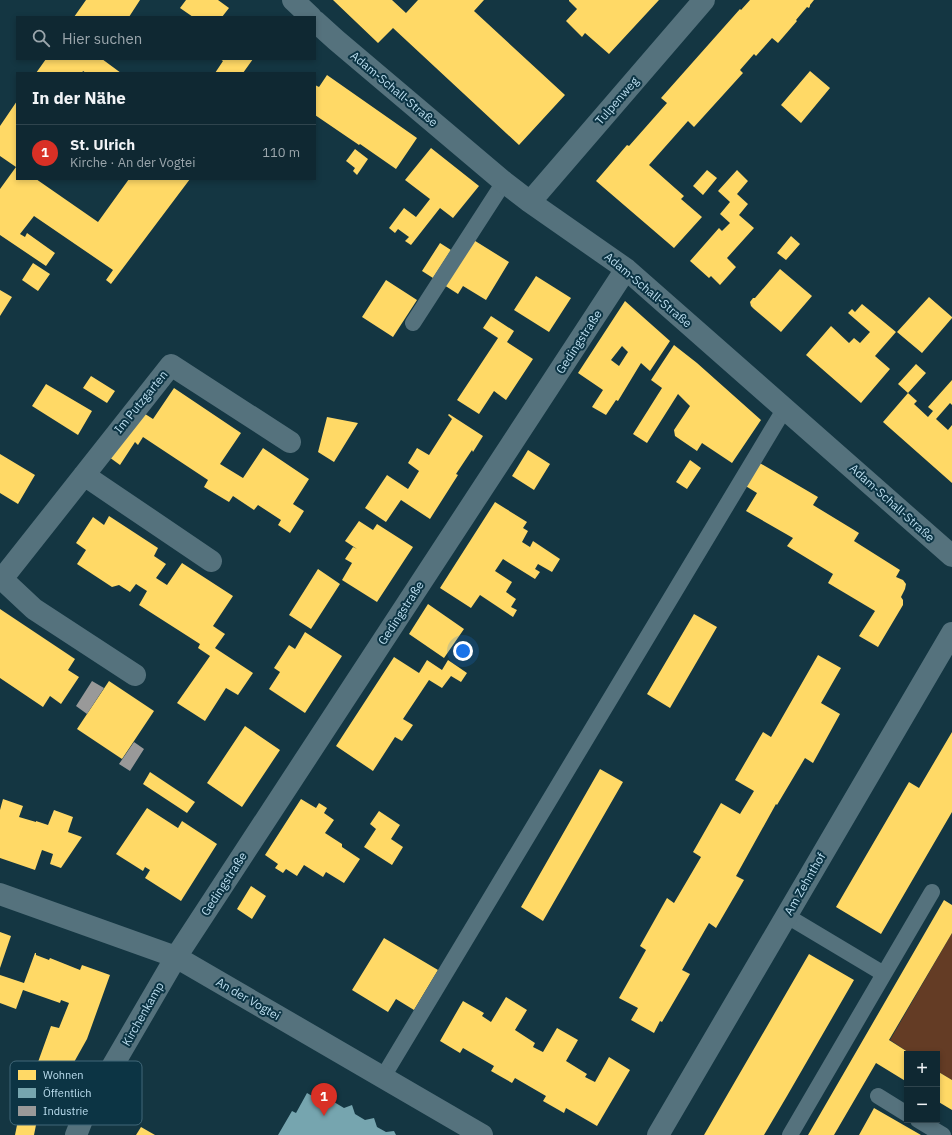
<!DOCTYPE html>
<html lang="de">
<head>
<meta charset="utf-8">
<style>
	body { margin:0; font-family:"IBM Plex Sans",sans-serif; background:#1d343e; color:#f1f3f6 }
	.controls { position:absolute; right:12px; bottom:12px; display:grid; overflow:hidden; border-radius:0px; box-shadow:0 2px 6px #0003 }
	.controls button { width:36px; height:36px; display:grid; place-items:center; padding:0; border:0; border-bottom:1px solid #2f444d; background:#0f2832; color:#f1f3f6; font:20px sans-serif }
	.you { position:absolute; left:463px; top:651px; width:14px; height:14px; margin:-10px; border:3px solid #fff; border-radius:50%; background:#1a73e8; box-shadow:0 0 0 6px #1a73e833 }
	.badge { display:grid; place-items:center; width:26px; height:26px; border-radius:50%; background:#d93025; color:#fff; font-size:13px; font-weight:700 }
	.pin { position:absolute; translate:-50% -33px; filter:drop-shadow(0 1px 2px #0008) }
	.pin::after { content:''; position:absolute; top:21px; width:14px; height:12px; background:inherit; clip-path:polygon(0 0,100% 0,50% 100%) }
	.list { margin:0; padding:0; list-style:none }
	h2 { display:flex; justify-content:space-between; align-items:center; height:52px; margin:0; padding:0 16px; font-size:17px }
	h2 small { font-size:13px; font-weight:400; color:#9ba6ac }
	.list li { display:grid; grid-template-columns:26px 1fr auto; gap:12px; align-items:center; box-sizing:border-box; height:56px; padding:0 16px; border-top:1px solid #2f444d }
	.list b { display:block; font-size:15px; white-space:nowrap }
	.list p { margin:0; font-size:13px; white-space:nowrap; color:#9ba6ac }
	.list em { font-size:13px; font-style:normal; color:#9ba6ac }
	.icon { flex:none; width:22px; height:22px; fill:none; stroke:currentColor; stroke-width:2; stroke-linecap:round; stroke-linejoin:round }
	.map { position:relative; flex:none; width:952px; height:1135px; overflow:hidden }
	.search { position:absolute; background:#0f2832; box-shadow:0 2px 6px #0003; left:16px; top:16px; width:300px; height:44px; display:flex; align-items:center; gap:10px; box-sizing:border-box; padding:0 14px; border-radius:0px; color:#9ba6ac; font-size:15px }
	.panel { position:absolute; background:#0f2832; box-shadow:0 2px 6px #0003; left:16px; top:72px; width:300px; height:108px; border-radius:0px }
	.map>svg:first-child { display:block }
	.green { fill:#643c25 }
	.homes { fill:#ffd966; fill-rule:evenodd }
	.public { fill:#76a5af }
	.industry { fill:#999 }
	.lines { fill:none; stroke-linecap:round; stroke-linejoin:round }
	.lane { stroke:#55727d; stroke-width:16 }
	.street { stroke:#55727d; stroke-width:22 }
	.labels { text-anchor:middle; stroke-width:4; stroke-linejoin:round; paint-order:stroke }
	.street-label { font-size:12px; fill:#bddff0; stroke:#0c3444 }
	.key { fill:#0c3444; stroke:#416778; stroke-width:1 }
	.key-label { font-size:11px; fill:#bddff0 }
</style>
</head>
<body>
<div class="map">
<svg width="952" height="1135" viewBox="0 0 952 1135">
	<rect width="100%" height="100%" fill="#143642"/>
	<path class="green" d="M 952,933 L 952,1080 L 937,1071 L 937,1054 L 911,1054 L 890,1040 Z"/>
	<path class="homes" d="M 86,0 L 140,0 L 129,17 L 74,17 Z
		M 186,0 L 218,0 L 229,8 L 222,17 L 193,17 L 180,8 Z
		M 333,0 L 392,0 L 406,13 L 418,0 L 484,0 L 474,11 L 565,95 L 519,145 L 393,28 L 378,43 Z
		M 569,0 L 659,0 L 609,54 L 585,33 L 582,37 L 566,21 L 577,9 L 569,1 Z
		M 750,0 L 814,0 L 810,5 L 810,6 L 809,8 L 807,7 L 796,20 L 797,21 L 778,43 L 772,38 L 756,56 L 754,54 L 740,70 L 743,73 L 694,127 L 688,121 L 649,165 L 684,196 L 681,199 L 702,217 L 674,248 L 596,181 L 627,145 L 629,146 L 667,103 L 661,98 L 740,9 L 741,10 Z
		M 46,59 L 102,59 L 121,73 L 86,73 L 83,71 L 82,73 L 36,73 Z
		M 220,59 L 253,59 L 243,73 L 215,73 L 223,61 Z
		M 810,71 L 830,88 L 801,123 L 781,105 Z
		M 327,75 L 417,138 L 396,169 L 360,144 L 359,145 L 315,115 L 315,85 L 319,87 Z
		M 17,101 L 17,179 L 36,179 L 98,222 L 129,179 L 190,179 L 111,284 L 106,280 L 113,270 L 34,216 L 20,234 L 25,237 L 27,233 L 55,253 L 46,266 L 0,235 L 0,189 L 16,167 L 0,156 L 0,126 Z
		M 431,148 L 479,186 L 453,218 L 440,208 L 411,245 L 405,241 L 409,237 L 398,229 L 395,233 L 389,228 L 404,208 L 416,217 L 430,199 L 405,180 Z
		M 355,149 L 368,159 L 357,175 L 353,171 L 355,168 L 346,161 Z
		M 707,170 L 717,178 L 703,195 L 693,186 Z
		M 737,170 L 748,181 L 737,194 L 748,204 L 739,215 L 754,228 L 727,258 L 736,267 L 720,285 L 711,276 L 709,278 L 690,261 L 719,228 L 722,231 L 730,223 L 720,214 L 730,202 L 718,191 Z
		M 791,236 L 800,244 L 786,260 L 777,253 Z
		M 472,239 L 509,262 L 486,300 L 463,286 L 458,294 L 444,285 Z
		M 440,243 L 451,250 L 433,278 L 422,271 Z
		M 33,263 L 50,274 L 38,291 L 22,280 Z
		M 780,269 L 812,296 L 781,332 L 754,309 L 751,306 L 750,302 L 753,298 L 755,298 Z
		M 536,276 L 571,298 L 549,332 L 514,310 Z
		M 386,280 L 417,300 L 393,337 L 362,317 Z
		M 0,290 L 12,297 L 0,316 Z
		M 929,297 L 952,317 L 952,318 L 922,353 L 897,332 Z
		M 625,301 L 670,341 L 650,371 L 641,363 L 618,401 L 616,400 L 606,415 L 592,407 L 603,390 L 578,373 ZM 622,346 L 628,352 L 619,366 L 611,360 Z
		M 862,304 L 896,332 L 875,356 L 890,369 L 861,403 L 806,355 L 831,326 L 849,343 L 854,338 L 860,343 L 870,332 L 848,313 L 852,309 L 855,312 Z
		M 491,316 L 514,331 L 507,342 L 533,359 L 506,400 L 494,391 L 479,414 L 457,400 L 498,338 L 483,328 Z
		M 674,345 L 697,363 L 761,420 L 732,463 L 702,443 L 697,451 L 675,436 L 674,430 L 690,406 L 678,394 L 647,443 L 633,434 L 662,388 L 651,380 Z
		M 916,364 L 926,373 L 908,393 L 917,401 L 914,404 L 928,417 L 933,411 L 928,407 L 952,380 L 952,405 L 950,403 L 936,419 L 948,430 L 952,425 L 952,483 L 883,422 L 908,393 L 898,384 Z
		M 91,376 L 115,391 L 107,403 L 83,388 Z
		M 46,384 L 92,411 L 78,435 L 32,406 Z
		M 174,388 L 241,433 L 220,464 L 243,478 L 263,448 L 309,479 L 293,504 L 304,511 L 290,533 L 278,525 L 281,520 L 258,505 L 254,510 L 233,496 L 229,502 L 204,487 L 208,480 L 143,437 L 138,445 L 135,442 L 120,465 L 109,457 L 142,412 L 153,419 Z
		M 449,414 L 483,436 L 473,452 L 472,450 L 456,474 L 458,475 L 430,519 L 401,500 L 386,522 L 365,508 L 387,475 L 408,489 L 419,471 L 408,463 L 417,448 L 429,455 L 452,419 L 448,415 Z
		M 327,417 L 358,423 L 334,462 L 318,452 Z
		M 528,450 L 550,464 L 534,490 L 512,476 Z
		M 0,454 L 35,475 L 18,504 L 0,493 Z
		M 690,460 L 701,468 L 687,489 L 676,482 Z
		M 758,462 L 818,497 L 813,505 L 859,533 L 854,541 L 900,570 L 896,577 L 903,580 L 906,584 L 905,589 L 901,597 L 903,600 L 903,605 L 878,647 L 859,636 L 875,611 L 828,583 L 833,574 L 787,546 L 793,538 L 746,511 L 757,493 L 744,485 Z
		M 495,502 L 527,522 L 523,528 L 528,531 L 522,542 L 530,547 L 533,541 L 560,559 L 552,572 L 538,564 L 535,569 L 540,572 L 535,579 L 503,559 L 495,571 L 512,582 L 506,592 L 516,599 L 511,607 L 517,610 L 513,617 L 480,595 L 471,608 L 440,588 Z
		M 109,516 L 158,548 L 154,556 L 166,564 L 156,578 L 167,585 L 182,563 L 233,596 L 213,626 L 225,634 L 215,648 L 253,673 L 238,695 L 226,688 L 205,721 L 177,703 L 210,656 L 198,648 L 200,644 L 139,605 L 147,591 L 136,584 L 130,592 L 119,585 L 112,587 L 77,564 L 86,550 L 76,543 L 93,517 L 104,525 Z
		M 359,521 L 373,530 L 377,524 L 413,547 L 377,602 L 342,580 L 352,563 L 345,559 L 353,547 L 357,549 L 345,541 Z
		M 318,569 L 340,584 L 311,629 L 289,615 Z
		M 428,604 L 464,629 L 444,658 L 409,634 Z
		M 0,609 L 75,659 L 68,670 L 79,677 L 61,704 L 50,696 L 43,707 L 0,678 Z
		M 694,614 L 717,627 L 670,708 L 647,694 Z
		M 305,632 L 342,656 L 305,713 L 269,689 L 280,672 L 274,668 L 289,645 L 295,649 Z
		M 818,655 L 841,668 L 821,703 L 840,714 L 813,763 L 805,758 L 777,805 L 776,804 L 736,876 L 744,880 L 716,928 L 709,923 L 682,970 L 690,974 L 662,1022 L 660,1021 L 654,1033 L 631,1020 L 638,1008 L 619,998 L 646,950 L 640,946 L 667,898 L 674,903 L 701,857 L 693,852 L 721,803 L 740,814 L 754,791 L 735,780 L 763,732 L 771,737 Z
		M 394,657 L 419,673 L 427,660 L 442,670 L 448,660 L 467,673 L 461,682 L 451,676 L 442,688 L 429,680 L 403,719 L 413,725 L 402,741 L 395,737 L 373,771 L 336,746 Z
		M 109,681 L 154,711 L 122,759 L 77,729 Z
		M 245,726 L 280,750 L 242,807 L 207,783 Z
		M 952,732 L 952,812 L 881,934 L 836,907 L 909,782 L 919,788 Z
		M 600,769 L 623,782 L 543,921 L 521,907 Z
		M 150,772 L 195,802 L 187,813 L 143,784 Z
		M 3,799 L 23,806 L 19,817 L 36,822 L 36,821 L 48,825 L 54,810 L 73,817 L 68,832 L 82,837 L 61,868 L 50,864 L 53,854 L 42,850 L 35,870 L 0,858 L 0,810 Z
		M 301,799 L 316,808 L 319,803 L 327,808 L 324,813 L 334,820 L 325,833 L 342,844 L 342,847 L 360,859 L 344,883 L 326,872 L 323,877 L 304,865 L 297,876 L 286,869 L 283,873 L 275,868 L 278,864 L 265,855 Z
		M 147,808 L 178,828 L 182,821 L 217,844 L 181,901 L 145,878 L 150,870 L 145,867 L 143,871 L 116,854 Z
		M 379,811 L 400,825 L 391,839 L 403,847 L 392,865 L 364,847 L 376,829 L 370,824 Z
		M 251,886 L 266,896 L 252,919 L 237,909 Z
		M 944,900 L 952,905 L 952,933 L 889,1040 L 911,1054 L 907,1054 L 907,1082 L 876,1063 L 834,1135 L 808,1135 Z
		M 0,932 L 11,936 L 0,968 Z
		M 384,938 L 438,970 L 414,1010 L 396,999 L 388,1012 L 352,990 Z
		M 35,953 L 36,953 L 36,955 L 49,960 L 50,958 L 80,970 L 82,965 L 110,975 L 87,1039 L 68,1073 L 38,1062 L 51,1026 L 59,1028 L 69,1003 L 61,1000 L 60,1003 L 23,990 L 16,1009 L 0,1003 L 0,975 L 24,983 Z
		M 809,954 L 854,980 L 787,1096 L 764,1135 L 704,1135 Z
		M 506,997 L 527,1010 L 515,1030 L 535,1043 L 533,1047 L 543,1052 L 557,1028 L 578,1040 L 566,1061 L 587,1074 L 585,1077 L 595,1082 L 609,1057 L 630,1070 L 597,1126 L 566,1108 L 564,1113 L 543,1101 L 546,1096 L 515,1078 L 512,1083 L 491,1071 L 494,1066 L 463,1048 L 460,1053 L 440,1041 L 463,1001 L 484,1013 L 482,1016 L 491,1022 Z
		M 937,1071 L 952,1080 L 952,1110 L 937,1101 Z
		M 874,1108 L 921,1135 L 859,1135 Z
		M 18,1120 L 36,1125 L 34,1135 L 15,1135 Z
		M 141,1127 L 155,1135 L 136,1135 Z"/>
	<path class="public" d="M 307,1093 L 321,1101 L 324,1096 L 344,1108 L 352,1105 L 355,1114 L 365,1120 L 374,1118 L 377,1127 L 386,1132 L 394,1131 L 396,1135 L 278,1135 L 292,1111 L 296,1113 Z"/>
	<path class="industry" d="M 92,681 L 104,688 L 87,714 L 76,706 Z
		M 134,742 L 144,749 L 130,771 L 119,764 Z"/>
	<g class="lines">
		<path class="lane" d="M 413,323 L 504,182
			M 787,916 L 884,974 L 932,892
			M 383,1077 L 785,408
			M 878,1096 L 907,1114
			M 918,1120 L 943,1135
			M 790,1135 L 884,974"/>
		<path class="street" d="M 293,0 L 311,17
			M 315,21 L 336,40 L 504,182 L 530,202 L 626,269 L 952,556
			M 530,202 L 704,0
			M 84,475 L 211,561
			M 0,578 L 2,579 L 171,365 L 290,442
			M 2,579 L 34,609 L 135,675
			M 0,894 L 176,957 L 482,1135
			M 76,1135 L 84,1115 L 176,957 L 626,269
			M 658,1135 L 952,633"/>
	</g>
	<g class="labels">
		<g class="street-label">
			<text transform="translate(394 89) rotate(40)" y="4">Adam-Schall-Straße</text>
			<text transform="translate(617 101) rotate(-49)" y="4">Tulpenweg</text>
			<text transform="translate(648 290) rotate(40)" y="4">Adam-Schall-Straße</text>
			<text transform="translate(579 342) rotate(-57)" y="4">Gedingstraße</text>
			<text transform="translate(141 402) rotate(-51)" y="4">Im Putzgarten</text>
			<text transform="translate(892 503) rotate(42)" y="4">Adam-Schall-Straße</text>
			<text transform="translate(401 613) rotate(-57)" y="4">Gedingstraße</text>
			<text transform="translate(224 884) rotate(-57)" y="4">Gedingstraße</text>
			<text transform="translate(805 884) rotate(-60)" y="4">Am Zehnthof</text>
			<text transform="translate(248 999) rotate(30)" y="4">An der Vogtei</text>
			<text transform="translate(143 1014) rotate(-60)" y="4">Kirchenkamp</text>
		</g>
	</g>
	<rect x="10" y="1061" width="132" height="64" rx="6" class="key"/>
	<rect x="18" y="1070" width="18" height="10" fill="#ffd966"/>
	<rect x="18" y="1088" width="18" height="10" fill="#76a5af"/>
	<rect x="18" y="1106" width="18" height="10" fill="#999"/>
	<g class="key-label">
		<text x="43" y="1079">Wohnen</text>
		<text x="43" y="1097">Öffentlich</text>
		<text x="43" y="1115">Industrie</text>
	</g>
</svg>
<div class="controls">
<button>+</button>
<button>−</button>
</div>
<div class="you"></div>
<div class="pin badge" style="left:324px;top:1116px">1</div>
<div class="search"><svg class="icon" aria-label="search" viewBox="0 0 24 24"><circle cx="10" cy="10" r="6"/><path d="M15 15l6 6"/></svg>Hier suchen</div>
<section class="panel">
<h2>In der Nähe<small></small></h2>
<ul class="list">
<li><span class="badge">1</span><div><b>St. Ulrich</b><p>Kirche · An der Vogtei</p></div><em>110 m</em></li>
</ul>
</section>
</div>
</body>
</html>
